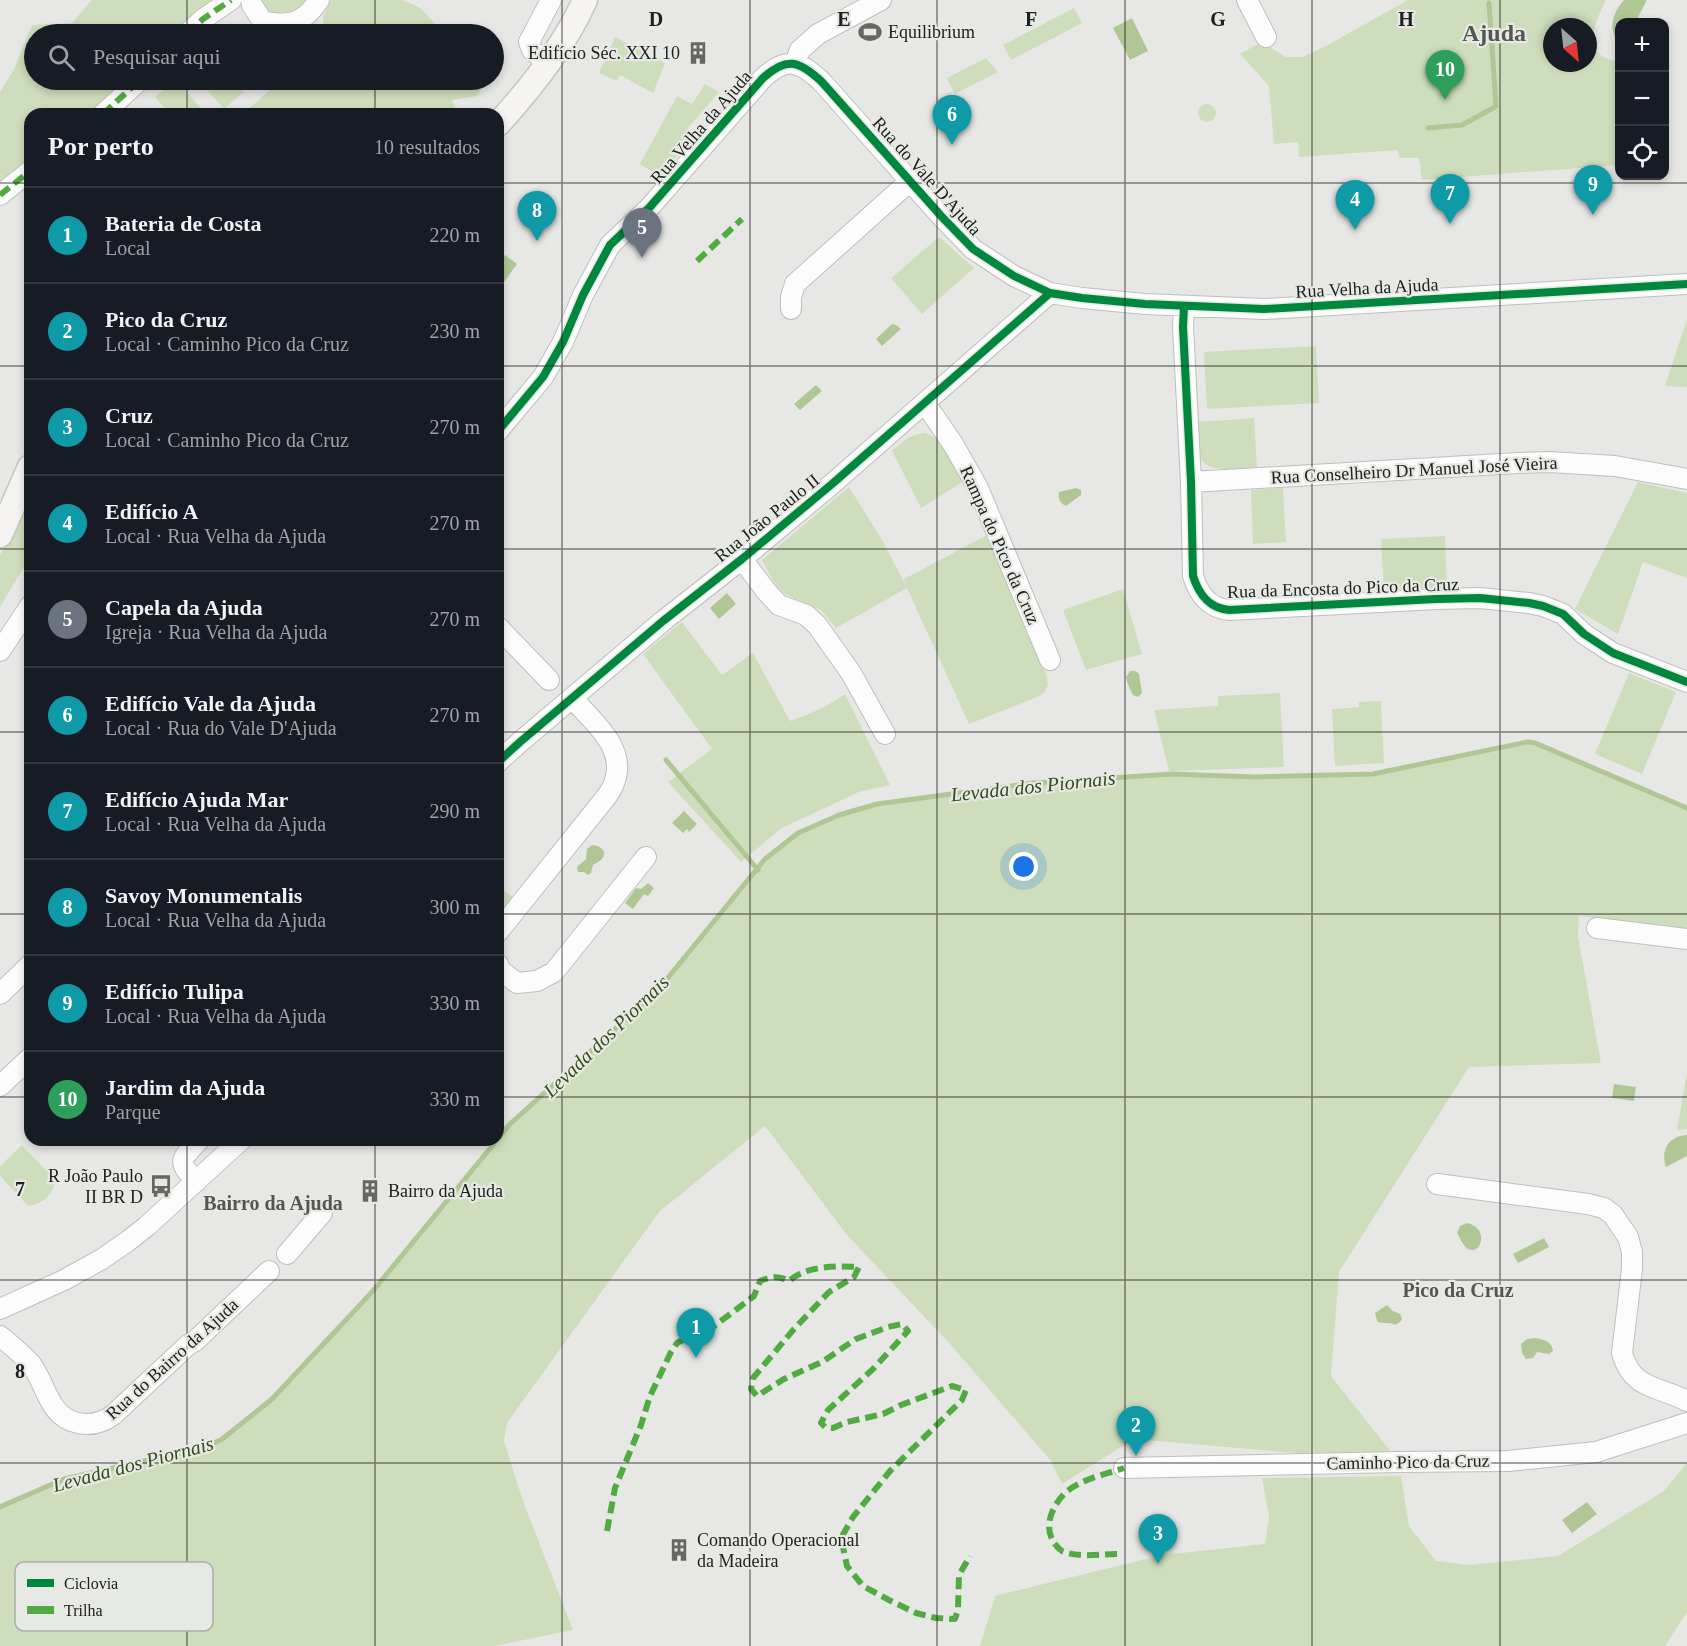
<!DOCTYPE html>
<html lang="pt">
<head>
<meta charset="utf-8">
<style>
	body { margin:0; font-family:Georgia,serif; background:#20242c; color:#f1f3f6 }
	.controls { position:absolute; right:18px; top:18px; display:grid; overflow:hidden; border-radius:12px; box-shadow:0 3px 9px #0003 }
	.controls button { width:54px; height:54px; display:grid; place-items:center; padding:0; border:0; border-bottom:2px solid #363941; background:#171b24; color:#f1f3f6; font:30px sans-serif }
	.compass { position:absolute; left:1543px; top:18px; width:54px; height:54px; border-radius:50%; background:#171b24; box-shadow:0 3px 9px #0003; rotate:153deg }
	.you { position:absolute; left:1024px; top:867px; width:21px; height:21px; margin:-15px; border:4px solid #fff; border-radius:50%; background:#1a73e8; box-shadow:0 0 0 9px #1a73e833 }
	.badge { display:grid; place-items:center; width:39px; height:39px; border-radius:50%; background:#8c9099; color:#fff; font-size:20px; font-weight:700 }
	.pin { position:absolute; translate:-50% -50px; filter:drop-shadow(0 2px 3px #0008) }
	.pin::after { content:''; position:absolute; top:32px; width:21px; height:18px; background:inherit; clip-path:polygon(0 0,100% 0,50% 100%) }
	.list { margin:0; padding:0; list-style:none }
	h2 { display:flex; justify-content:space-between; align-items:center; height:78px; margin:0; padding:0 24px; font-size:26px }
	h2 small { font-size:20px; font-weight:400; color:#9ea1a6 }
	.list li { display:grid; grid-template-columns:39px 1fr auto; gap:18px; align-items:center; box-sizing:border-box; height:96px; padding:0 24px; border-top:2px solid #363941 }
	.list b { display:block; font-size:22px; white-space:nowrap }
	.list p { margin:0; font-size:20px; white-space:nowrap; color:#9ea1a6 }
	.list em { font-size:20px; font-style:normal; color:#9ea1a6 }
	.icon { flex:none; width:33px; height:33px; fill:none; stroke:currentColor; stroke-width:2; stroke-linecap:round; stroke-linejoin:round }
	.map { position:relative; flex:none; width:1687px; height:1646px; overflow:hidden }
	.search { position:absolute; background:#171b24; box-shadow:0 3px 9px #0003; left:24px; top:24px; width:480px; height:66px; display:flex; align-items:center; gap:15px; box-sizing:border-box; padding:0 21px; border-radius:33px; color:#9ea1a6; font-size:22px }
	.panel { position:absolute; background:#171b24; box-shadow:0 3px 9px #0003; left:24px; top:108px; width:480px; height:1038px; border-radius:18px }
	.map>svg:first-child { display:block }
	.green { fill:#cedebc; fill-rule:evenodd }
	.water { fill:#b0c795 }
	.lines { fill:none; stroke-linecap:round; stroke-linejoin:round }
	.stream { stroke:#b0c795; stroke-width:5 }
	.minor-casing { stroke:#bebfbd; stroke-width:22 }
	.major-casing { stroke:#c5c6c4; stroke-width:27 }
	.minor { stroke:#fbfcfb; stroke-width:20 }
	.major { stroke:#f6f3f3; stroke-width:24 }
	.quiet { stroke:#52aa43; stroke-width:6; stroke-dasharray:12 6; stroke-linecap:butt }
	.cycleway-casing { stroke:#e7e9e4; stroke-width:11 }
	.cycleway { stroke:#00873e; stroke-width:8 }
	.grid { fill:none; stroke:#20211f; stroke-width:1.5; stroke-opacity:0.55 }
	.labels { text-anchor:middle; stroke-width:4.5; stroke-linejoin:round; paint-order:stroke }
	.poi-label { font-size:18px; fill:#20211f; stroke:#e7e9e4; text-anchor:start }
	.street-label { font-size:18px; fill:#20211f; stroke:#e7e9e4 }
	.water-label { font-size:20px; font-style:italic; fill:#354a19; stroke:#e7e9e4 }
	.neighbourhood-label { font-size:20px; font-weight:bold; fill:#545652; stroke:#e7e9e4 }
	.district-label { font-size:24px; font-weight:bold; fill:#545652; stroke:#e7e9e4 }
	.key { fill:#e7e9e4; stroke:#abada9; stroke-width:1.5 }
	.key-label { font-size:16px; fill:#20211f }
	.grid-label { font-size:20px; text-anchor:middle; font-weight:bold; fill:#20211f; stroke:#e7e9e4; stroke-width:4.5; stroke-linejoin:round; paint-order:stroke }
</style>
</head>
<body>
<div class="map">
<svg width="1687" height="1646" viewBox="0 0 1687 1646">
	<rect width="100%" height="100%" fill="#e7e8e5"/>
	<path class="green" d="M 92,0 L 220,0 L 182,34 L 34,34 L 34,80 L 132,80 L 93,114 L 30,114 L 30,177 L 0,206 L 0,92 L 14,69 L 32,25 L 72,23 Z
		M 258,0 L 313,0 L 296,14 C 276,14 271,18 258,0 Z
		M 331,0 L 403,0 L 422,9 L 440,30 L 448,34 L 310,34 L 323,27 L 323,17 Z
		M 1408,0 L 1606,0 C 1598,18 1582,44 1605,58 C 1609,60 1615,61 1619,62 L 1619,165 L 1422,180 L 1419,158 L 1399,158 L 1398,150 L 1299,157 L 1298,142 L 1274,144 L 1269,86 L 1240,54 L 1265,40 L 1274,50 L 1286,57 L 1302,57 L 1326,46 ZM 1552,27 L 1588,27 L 1588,63 L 1552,63 Z
		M 1074,8 L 1082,23 L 1011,60 L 1003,45 Z
		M 615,37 L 665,63 L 653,93 L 620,75 L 617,81 L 599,73 Z
		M 986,58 L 998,72 L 955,94 L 947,78 Z
		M 175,80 L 176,80 L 206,114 L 170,114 L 155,97 Z
		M 198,80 L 233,80 L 244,92 L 224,109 Z
		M 281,80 L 488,80 L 477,96 L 452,100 L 456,111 L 451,114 L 243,114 Z
		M 705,84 L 719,92 L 687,129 L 695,136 L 659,176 L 640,164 L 677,96 L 692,104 Z
		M1198 113a9 9 0 1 1 18 0a9 9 0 1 1-18 0Z
		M 939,237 L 974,268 L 922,314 L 891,278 Z
		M 1687,319 L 1687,387 L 1665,386 Z
		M 1316,346 L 1319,403 L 1207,409 L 1204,352 Z
		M 1254,418 L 1257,467 C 1242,468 1205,475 1200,456 C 1197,445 1199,432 1198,422 Z
		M 924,433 C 945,437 954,463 964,481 L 921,508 L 892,451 C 904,441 908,435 924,433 Z
		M 1638,482 L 1687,493 L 1687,578 L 1643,562 L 1618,634 L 1575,609 Z
		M 849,487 L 881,538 L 906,586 L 904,579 L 987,535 L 1046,674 L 1048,684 L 1045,692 L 1035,698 L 969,724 L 907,588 L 836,628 L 821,610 L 802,603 L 784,593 L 773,581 L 762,560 Z
		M 1283,488 L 1286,542 L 1253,544 L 1251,490 Z
		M 30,492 L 30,557 L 0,607 L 0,555 L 14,531 Z
		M 1445,536 L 1447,587 L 1384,590 L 1381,539 Z
		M 1123,589 L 1142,654 L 1086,670 L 1063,610 Z
		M 682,622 L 722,675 L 753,653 L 790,721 C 810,714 828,706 845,694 L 890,785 L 859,792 L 782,828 L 741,862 L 668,782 L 712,749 L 643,654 Z
		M 1629,673 L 1676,692 L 1642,774 L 1595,754 Z
		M 1280,693 L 1284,767 L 1169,771 L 1154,710 L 1218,706 L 1218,696 Z
		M 1381,701 L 1384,763 L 1335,766 L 1332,709 L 1359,707 L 1359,702 Z
		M 1532,742 L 1542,743 L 1687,806 L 1687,929 L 1579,916 L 1578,936 L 1601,1063 L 1469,1067 L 1339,1272 L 1331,1376 L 1399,1462 L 1134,1439 L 1062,1484 L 1051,1461 L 950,1344 L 846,1234 L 765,1126 L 659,1212 L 507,1423 L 504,1441 L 523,1501 L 573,1630 L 495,1646 L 0,1646 L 0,1504 L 64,1477 L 198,1451 L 222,1441 L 270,1402 L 373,1292 L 510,1126 L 658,992 L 766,860 L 799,834 L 840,816 L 877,805 L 1033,784 L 1173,775 L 1255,778 L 1373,775 Z
		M 498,886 L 513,897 L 498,916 Z
		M 1687,1072 L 1687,1129 L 1677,1130 Z
		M 22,1145 L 56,1181 C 52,1195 43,1204 28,1206 L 0,1176 L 0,1166 Z
		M 1687,1463 L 1687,1612 L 1665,1646 L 980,1646 L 995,1596 L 1162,1555 L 1265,1544 L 1269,1517 L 1262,1478 L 1401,1476 L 1409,1526 L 1436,1561 L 1470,1565 L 1558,1556 L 1664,1491 Z"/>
	<path class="water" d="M 1624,0 L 1646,0 L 1646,2 L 1638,17 L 1639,22 L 1620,22 L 1619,42 C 1607,30 1613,12 1624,0 Z
		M 1132,18 L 1148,51 L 1130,60 L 1113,28 Z
		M 505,255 L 517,264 L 504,282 L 498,278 L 498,265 Z
		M 892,324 L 896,325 L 901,329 L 882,346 L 876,339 Z
		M 816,385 L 822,391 L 800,410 L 794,404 Z
		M 1076,488 L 1081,490 L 1081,495 L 1066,506 C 1059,503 1058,498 1059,492 Z
		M 727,593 L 736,604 L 719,619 L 710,608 Z
		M 1130,671 L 1135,671 L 1139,674 L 1142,693 L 1138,697 L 1133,695 C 1131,692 1126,680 1126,677 Z
		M 684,811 L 697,824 L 689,832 L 687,829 L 683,833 L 672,823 Z
		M 592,845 C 600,845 609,852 601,860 C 599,862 596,863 593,865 L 591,873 L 588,875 L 584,872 L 578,872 L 577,867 L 586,859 L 587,849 Z
		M 648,883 L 654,888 L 648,896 L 644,894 L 633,909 L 625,903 L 636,888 L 641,889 Z
		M 1614,1084 L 1636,1087 L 1634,1101 L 1612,1098 Z
		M 1687,1135 L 1687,1156 L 1666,1167 C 1660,1150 1669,1136 1687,1135 Z
		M 1467,1223 C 1490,1228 1481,1256 1468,1249 C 1464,1247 1460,1238 1457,1233 L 1460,1226 Z
		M 1544,1238 L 1549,1247 L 1518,1263 L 1513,1254 Z
		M 1387,1305 L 1393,1311 L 1400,1314 L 1402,1319 L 1400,1322 L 1395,1325 C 1389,1321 1383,1325 1377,1321 L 1375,1313 Z
		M 1535,1338 C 1543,1339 1553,1342 1553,1351 L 1549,1354 L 1537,1352 L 1533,1358 L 1526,1359 L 1522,1353 L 1521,1344 L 1527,1339 Z
		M 1587,1502 L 1597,1514 L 1572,1533 L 1562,1520 Z"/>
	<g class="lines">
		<path class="stream" d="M 1489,3 L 1496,106
			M 1428,128 L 1462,125 L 1495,107
			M 666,760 L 758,870
			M 498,1139 L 509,1125 L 657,991 L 765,859 L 798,833 L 839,815 L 877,804 L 1033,783 L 1173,774 L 1255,777 L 1373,774 L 1527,742 L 1535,743 L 1687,808
			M 0,1507 L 64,1479 L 197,1449 L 221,1440 L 272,1399 L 372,1292 L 497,1140"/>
		<g class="minor-casing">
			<path id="minor" d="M 251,0 L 252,5 L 263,22 C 291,26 303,24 319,0
				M 1247,0 L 1266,37
				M 187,34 L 203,19 L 231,0
				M 547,63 L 532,50 L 529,42 L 551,0
				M 795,63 L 800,50 L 818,34 L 881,0
				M 103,114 L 140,80
				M 0,195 L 30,171
				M 1184,306 L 1183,327 L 1191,482 L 1193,576 C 1199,595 1209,608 1229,610 L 1436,599 L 1480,598 L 1529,603 L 1543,606 L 1563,614 L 1584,634 L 1613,653 L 1687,682
				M 791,309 L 791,297 L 795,284 L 910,181
				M 925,403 L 953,444 L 978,488 L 1050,660
				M 498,431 L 543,377 L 563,342 L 583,295 L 610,245 L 649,208 L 763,78 C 787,56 799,61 821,81 L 942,217 L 973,249 L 1014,276 L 1050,293 L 1082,298 L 1145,304 L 1264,309 L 1687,284
				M 1191,482 L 1518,463 L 1549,462 L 1615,466 L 1687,479
				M 742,559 L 766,591 L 779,605 L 806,615 L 817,625 L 851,673 L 885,734
				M 498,627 L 549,680
				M 0,651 L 30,606
				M 498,762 L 520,742 L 663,621 L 742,559 L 832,484 L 1050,293
				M 1597,928 L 1687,939
				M 498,932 L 607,796 C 609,792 613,788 614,783 C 628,748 592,721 572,698
				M 498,964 L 500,970 L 517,983 L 537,981 L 554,972 L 646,857
				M 0,994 L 30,965
				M 0,1086 L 30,1058
				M 196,1182 C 177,1160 180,1161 199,1140
				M 1437,1184 L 1588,1204 L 1604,1208 L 1613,1215 L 1628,1237 L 1632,1252 L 1632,1269 L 1622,1353 C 1632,1390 1659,1386 1687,1401
				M 287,1254 L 322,1213
				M 0,1309 L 64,1280 L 102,1259 L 128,1241 L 147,1226 L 241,1140
				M 0,1336 C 11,1345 22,1354 31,1364 C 47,1385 48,1417 78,1423 C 91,1426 102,1423 113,1415 L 188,1345 L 195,1341 L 269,1271
				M 1124,1468 L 1399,1462 L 1508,1461 L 1596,1452 L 1687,1423"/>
		</g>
		<g class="major-casing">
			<path id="major" d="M 498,124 C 531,88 565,45 585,0
				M 0,535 L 30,467"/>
		</g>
		<use href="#minor" class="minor"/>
		<use href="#major" class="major"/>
		<path class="quiet" d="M 187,34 L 203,19 L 231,0
			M 103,114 L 140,80
			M 0,195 L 30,171
			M 697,261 L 742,219
			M 607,1531 L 615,1488 L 641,1425 L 650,1396 L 671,1352 L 677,1343 L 688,1337 L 698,1337 L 706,1332 L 737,1309 L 754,1296 L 760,1281 C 771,1277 778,1275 789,1281 C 807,1265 837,1266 859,1267 L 854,1277 L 829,1292 L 794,1329 L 753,1378 L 751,1389 L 757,1396 L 784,1379 L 822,1362 L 856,1339 L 888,1327 L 902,1324 L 908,1331 L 873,1369 L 828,1410 L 821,1423 L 825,1427 L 833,1428 L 847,1422 L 883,1414 L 901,1405 L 952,1386 L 966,1390 L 962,1400 L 890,1471 L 853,1517 L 841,1538 L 847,1566 L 863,1586 L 889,1600 L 916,1613 L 936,1618 L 955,1619 L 958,1609 L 959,1575 L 970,1556
			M 1117,1554 C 1100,1554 1078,1558 1062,1551 C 1059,1549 1057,1547 1055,1544 C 1043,1528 1051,1508 1064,1494 C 1080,1479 1104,1475 1124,1468"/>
		<g class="cycleway-casing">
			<path id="cycleway" d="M 1184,306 L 1183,327 L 1191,482 L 1193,576 C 1199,595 1209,608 1229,610 L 1436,599 L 1480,598 L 1529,603 L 1543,606 L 1563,614 L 1584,634 L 1613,653 L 1687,682
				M 498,431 L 543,377 L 563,342 L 583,295 L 610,245 L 649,208 L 763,78 C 787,56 799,61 821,81 L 942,217 L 973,249 L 1014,276 L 1050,293 L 1082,298 L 1145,304 L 1264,309 L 1687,284
				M 498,762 L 520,742 L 663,621 L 742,559 L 832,484 L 1050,293"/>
		</g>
		<use href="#cycleway" class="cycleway"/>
	</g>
	<path class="grid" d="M 187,0 L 187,34M 375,0 L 375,34M 562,0 L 562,1646M 750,0 L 750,1646M 937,0 L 937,1646M 1125,0 L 1125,1646M 1312,0 L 1312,1646M 1500,0 L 1500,1646M 187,80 L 187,114M 375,80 L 375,114M 0,183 L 30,183M 498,183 L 1687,183M 0,366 L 30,366M 498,366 L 1687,366M 0,549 L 30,549M 498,549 L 1687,549M 0,732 L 30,732M 498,732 L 1687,732M 0,914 L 30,914M 498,914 L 1687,914M 0,1097 L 30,1097M 498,1097 L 1687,1097M 187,1140 L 187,1646M 375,1140 L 375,1646M 0,1280 L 1687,1280M 0,1463 L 1687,1463"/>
	<defs>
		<g id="stadium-bare" transform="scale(1.8)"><path d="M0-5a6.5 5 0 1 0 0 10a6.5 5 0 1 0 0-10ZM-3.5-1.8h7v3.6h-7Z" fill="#666764" stroke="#e7e9e4" stroke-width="2.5" paint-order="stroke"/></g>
		<g id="building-bare" transform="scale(1.8)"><path d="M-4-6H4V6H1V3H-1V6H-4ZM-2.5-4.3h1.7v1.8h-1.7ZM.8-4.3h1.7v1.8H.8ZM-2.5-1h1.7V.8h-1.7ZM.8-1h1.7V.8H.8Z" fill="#666764" stroke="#e7e9e4" stroke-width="2.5" paint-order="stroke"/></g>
		<g id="bus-bare" transform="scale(1.8)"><path d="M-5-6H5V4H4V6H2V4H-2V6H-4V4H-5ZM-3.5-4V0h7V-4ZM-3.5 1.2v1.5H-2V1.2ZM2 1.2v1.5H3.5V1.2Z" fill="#666764" stroke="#e7e9e4" stroke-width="2.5" paint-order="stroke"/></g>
	</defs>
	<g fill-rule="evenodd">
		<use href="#stadium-bare" x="870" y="32"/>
		<use href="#building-bare" x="698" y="53"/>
		<use href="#bus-bare" x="161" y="1186"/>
		<use href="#building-bare" x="370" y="1191"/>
		<use href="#building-bare" x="679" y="1550"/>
	</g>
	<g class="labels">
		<g class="poi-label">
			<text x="888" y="38">Equilibrium</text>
			<text x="680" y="59" text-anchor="end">Edifício Séc. XXI 10</text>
			<text x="143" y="1182" text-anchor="end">R João Paulo<tspan x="143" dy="21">II BR D</tspan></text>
			<text x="388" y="1197">Bairro da Ajuda</text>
			<text x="697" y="1546">Comando Operacional<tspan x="697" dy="21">da Madeira</tspan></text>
		</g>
		<g class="street-label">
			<text transform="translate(701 127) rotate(-49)" y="6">Rua Velha da Ajuda</text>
			<text transform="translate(927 176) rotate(48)" y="6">Rua do Vale D'Ajuda</text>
			<text transform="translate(1367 288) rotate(-3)" y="6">Rua Velha da Ajuda</text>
			<text transform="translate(1414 470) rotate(-3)" y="6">Rua Conselheiro Dr Manuel José Vieira</text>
			<text transform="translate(767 518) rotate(-39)" y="6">Rua João Paulo II</text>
			<text transform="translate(1000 545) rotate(66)" y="6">Rampa do Pico da Cruz</text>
			<text transform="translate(1343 588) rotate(-2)" y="6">Rua da Encosta do Pico da Cruz</text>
			<text transform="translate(172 1359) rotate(-42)" y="6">Rua do Bairro da Ajuda</text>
			<text transform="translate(1408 1462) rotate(-1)" y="6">Caminho Pico da Cruz</text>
		</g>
		<g class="water-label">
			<text transform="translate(1033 786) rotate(-6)" y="7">Levada dos Piornais</text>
			<text transform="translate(606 1036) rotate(-44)" y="7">Levada dos Piornais</text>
			<text transform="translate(133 1464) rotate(-15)" y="7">Levada dos Piornais</text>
		</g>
		<g class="neighbourhood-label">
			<text x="273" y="1210">Bairro da Ajuda</text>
			<text x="1458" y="1297">Pico da Cruz</text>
		</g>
		<g class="district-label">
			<text x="1494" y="41">Ajuda</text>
		</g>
	</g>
	<rect x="15" y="1562" width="198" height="69" rx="9" class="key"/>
	<rect x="27" y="1579" width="27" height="8" fill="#00873e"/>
	<rect x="27" y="1606" width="27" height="8" fill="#52aa43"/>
	<g class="key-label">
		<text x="64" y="1589">Ciclovia</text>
		<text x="64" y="1616">Trilha</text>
	</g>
	<g class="grid-label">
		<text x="656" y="26">D</text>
		<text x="844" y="26">E</text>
		<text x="1031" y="26">F</text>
		<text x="1218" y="26">G</text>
		<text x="1406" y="26">H</text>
		<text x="20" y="1196">7</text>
		<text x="20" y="1378">8</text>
	</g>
</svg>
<div class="controls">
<button>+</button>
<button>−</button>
<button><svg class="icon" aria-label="locate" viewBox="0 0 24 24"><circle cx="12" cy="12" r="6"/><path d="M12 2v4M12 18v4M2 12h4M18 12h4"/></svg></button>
</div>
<svg class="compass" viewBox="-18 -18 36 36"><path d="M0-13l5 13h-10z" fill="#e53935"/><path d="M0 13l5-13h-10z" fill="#9ea1a6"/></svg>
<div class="you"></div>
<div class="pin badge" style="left:696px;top:1358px;background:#0f9aa8">1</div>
<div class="pin badge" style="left:1136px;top:1456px;background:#0f9aa8">2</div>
<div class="pin badge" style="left:1158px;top:1564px;background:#0f9aa8">3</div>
<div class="pin badge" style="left:1355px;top:230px;background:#0f9aa8">4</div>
<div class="pin badge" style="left:642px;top:258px;background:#6b7280">5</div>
<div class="pin badge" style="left:952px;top:145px;background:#0f9aa8">6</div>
<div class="pin badge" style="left:1450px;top:224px;background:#0f9aa8">7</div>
<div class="pin badge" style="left:537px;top:241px;background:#0f9aa8">8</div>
<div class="pin badge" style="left:1593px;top:215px;background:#0f9aa8">9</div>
<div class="pin badge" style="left:1445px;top:100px;background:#2e9e5b">10</div>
<div class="search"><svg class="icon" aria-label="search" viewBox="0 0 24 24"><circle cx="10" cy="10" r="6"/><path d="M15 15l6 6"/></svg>Pesquisar aqui</div>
<section class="panel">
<h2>Por perto<small>10 resultados</small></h2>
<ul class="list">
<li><span class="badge" style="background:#0f9aa8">1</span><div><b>Bateria de Costa</b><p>Local</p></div><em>220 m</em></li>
<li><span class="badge" style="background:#0f9aa8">2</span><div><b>Pico da Cruz</b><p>Local · Caminho Pico da Cruz</p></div><em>230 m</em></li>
<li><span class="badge" style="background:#0f9aa8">3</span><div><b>Cruz</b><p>Local · Caminho Pico da Cruz</p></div><em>270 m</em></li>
<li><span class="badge" style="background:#0f9aa8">4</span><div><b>Edifício A</b><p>Local · Rua Velha da Ajuda</p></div><em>270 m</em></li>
<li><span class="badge" style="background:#6b7280">5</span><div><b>Capela da Ajuda</b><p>Igreja · Rua Velha da Ajuda</p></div><em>270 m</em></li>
<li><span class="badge" style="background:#0f9aa8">6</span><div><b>Edifício Vale da Ajuda</b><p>Local · Rua do Vale D'Ajuda</p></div><em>270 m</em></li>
<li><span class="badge" style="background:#0f9aa8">7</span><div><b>Edifício Ajuda Mar</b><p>Local · Rua Velha da Ajuda</p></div><em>290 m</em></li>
<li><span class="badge" style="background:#0f9aa8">8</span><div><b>Savoy Monumentalis</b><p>Local · Rua Velha da Ajuda</p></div><em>300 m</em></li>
<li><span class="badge" style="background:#0f9aa8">9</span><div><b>Edifício Tulipa</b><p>Local · Rua Velha da Ajuda</p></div><em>330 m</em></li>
<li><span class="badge" style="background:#2e9e5b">10</span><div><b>Jardim da Ajuda</b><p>Parque</p></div><em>330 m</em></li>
</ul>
</section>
</div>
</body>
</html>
